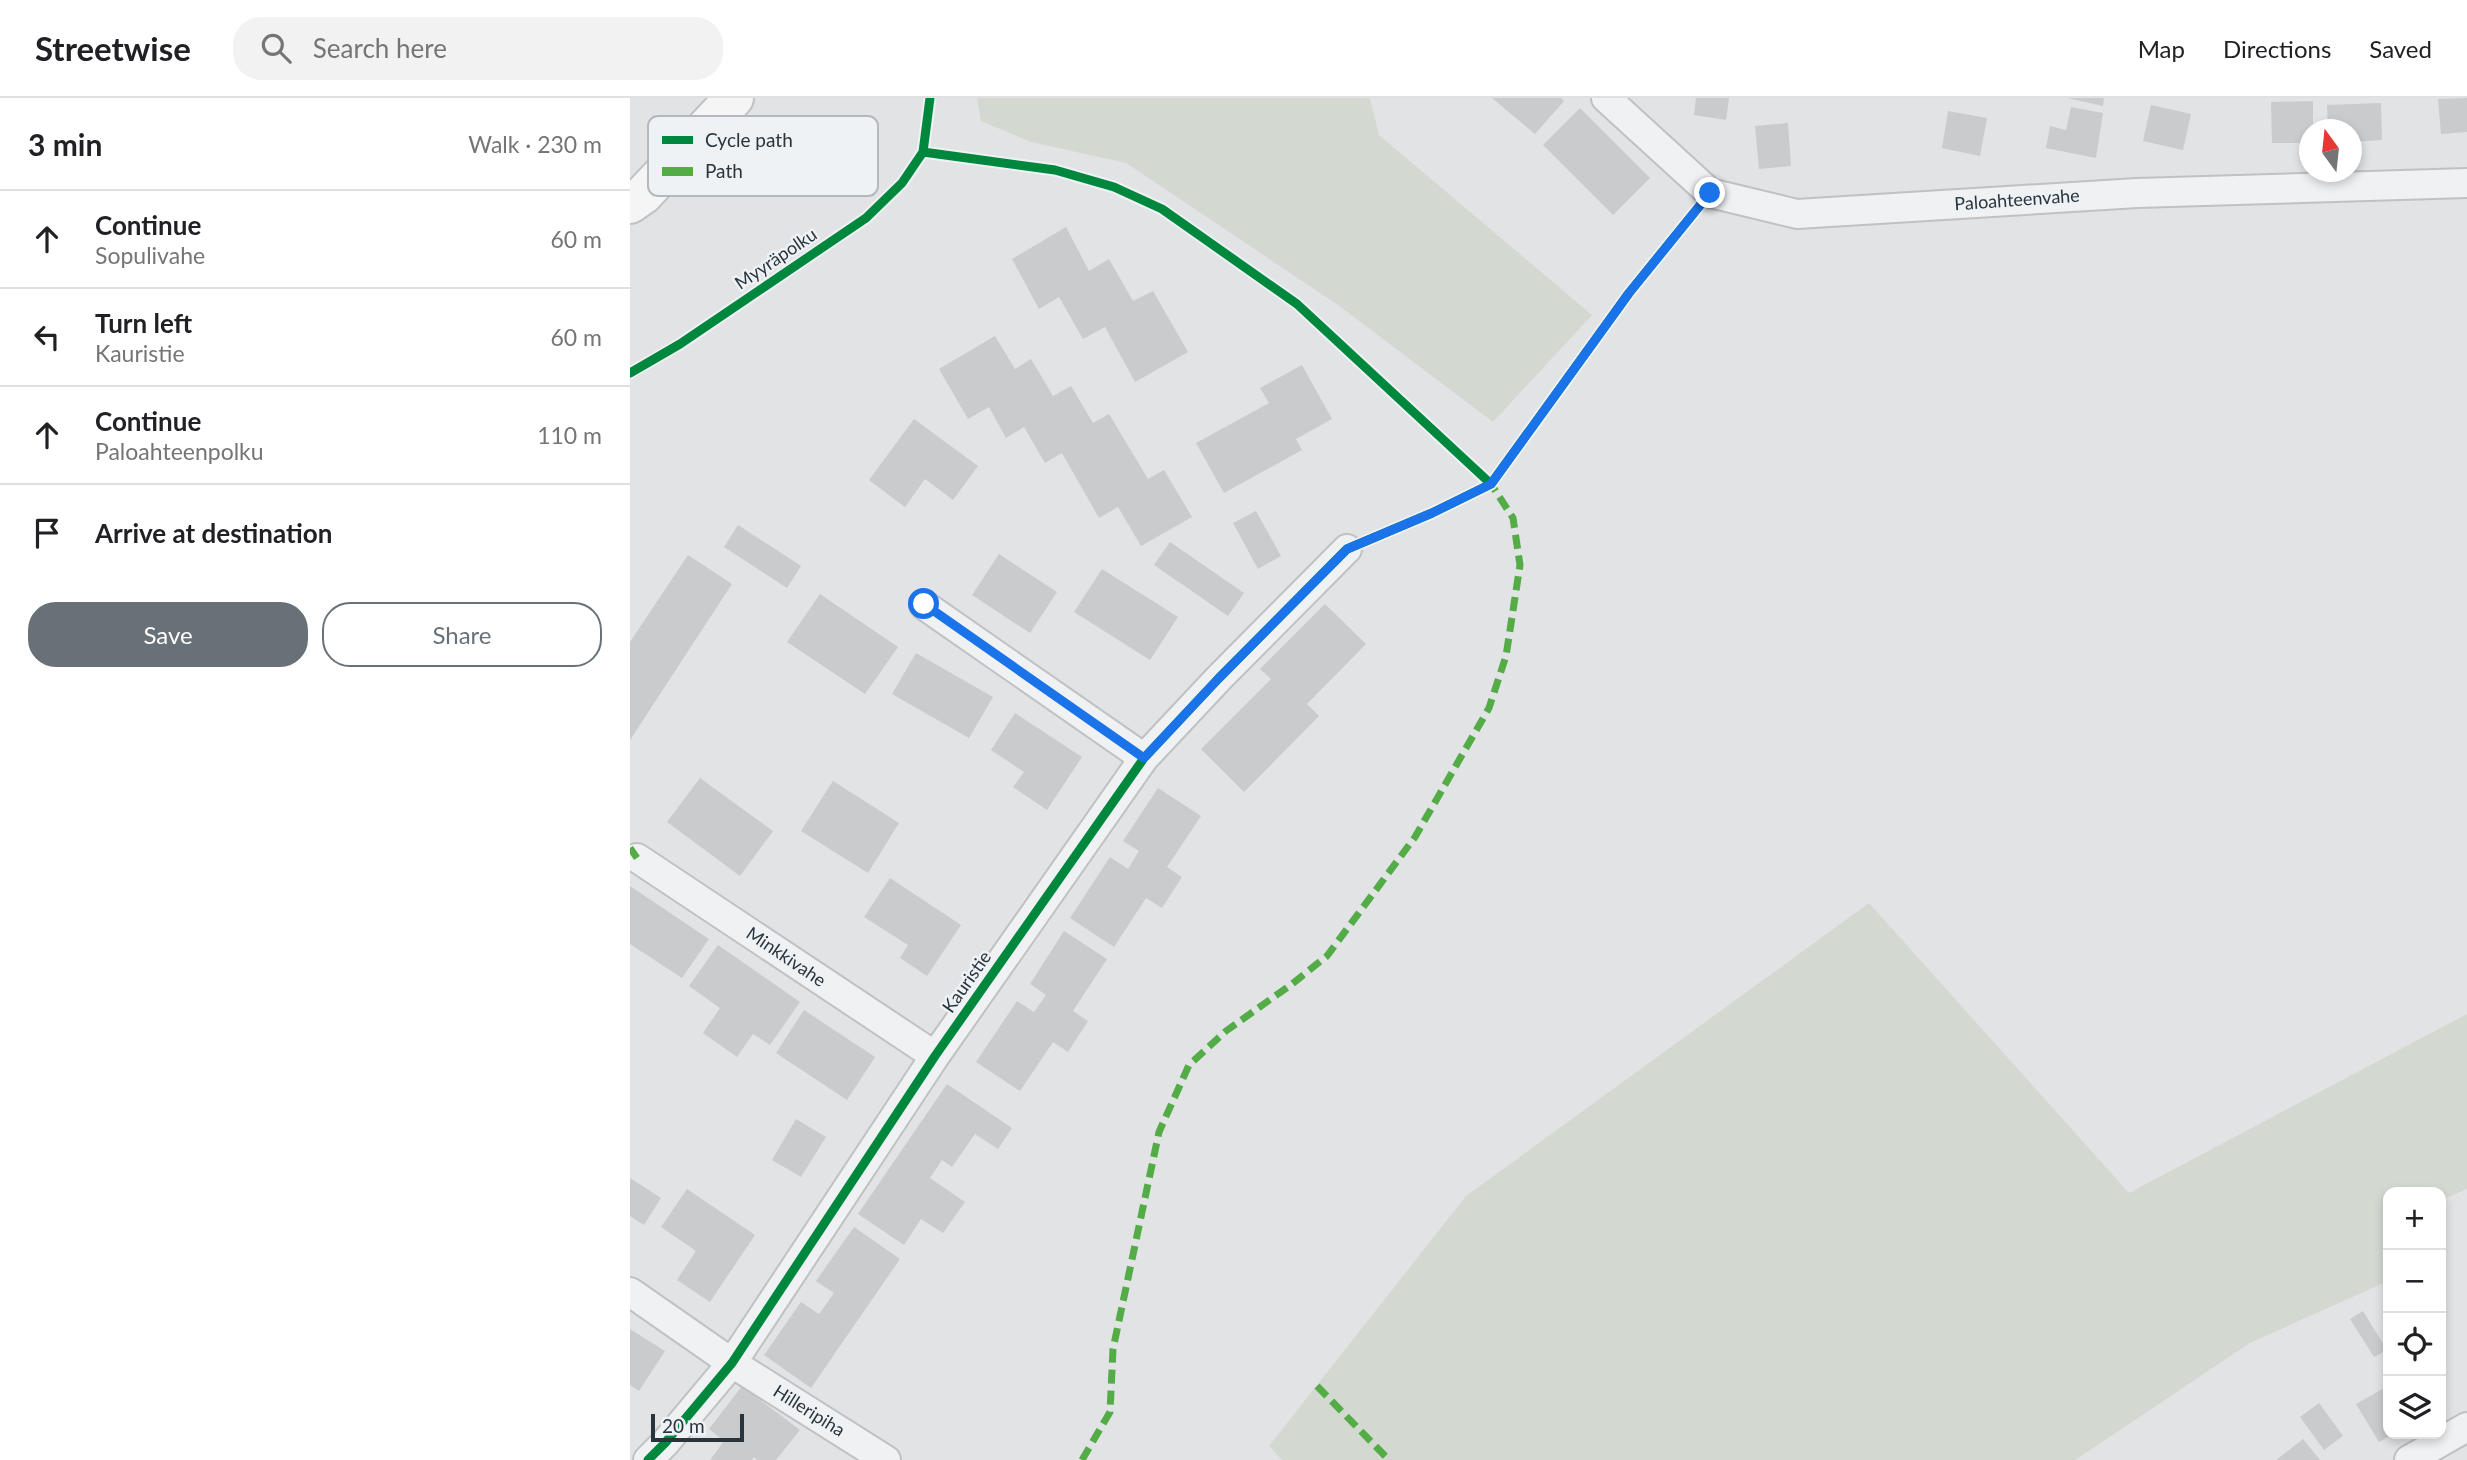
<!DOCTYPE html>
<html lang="en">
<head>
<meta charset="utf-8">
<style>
	body { margin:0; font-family:Lato,sans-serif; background:#f2f2f2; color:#202124 }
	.controls { position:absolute; right:21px; bottom:21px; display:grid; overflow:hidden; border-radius:14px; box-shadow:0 4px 10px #0003 }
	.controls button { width:63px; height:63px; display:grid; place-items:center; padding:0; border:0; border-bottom:2px solid #e0e0e0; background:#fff; color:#202124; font:35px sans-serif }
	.compass { position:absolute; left:1669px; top:21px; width:63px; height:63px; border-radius:50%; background:#fff; box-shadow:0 4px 10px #0003; rotate:345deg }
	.scale { position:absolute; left:21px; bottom:18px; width:93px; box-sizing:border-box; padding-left:7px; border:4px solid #29343d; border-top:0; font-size:19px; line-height:24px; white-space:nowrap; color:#29343d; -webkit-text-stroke:5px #eef2f5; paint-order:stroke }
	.stop { position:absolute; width:21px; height:21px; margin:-16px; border:5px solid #1a73e8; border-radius:50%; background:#fff }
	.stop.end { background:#1a73e8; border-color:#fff; box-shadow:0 2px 7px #0008 }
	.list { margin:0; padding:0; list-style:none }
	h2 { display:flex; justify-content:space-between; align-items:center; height:91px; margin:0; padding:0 28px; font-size:30px }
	h2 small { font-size:23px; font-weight:400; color:#757577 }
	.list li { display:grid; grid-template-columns:46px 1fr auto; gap:21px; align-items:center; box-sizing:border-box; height:98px; padding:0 28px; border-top:2px solid #e0e0e0 }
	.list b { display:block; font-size:26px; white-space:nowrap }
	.list p { margin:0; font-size:23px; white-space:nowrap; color:#757577 }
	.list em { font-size:23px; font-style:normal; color:#757577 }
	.actions { display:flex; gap:14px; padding:21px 28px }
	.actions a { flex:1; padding:16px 0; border:2px solid #697178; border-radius:28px; text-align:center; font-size:24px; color:#697178 }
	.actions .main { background:#697178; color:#fff }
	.icon { flex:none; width:38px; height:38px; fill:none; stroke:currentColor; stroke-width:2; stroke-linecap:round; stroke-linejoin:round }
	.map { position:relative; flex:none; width:1837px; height:1362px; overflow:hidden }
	header { display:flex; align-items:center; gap:42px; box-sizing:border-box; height:98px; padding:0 35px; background:#fff; border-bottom:2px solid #e0e0e0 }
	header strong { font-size:33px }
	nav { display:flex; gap:38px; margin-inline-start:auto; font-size:24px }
	.search { width:490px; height:63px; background:#f2f2f2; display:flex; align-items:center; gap:18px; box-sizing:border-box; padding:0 24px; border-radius:28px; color:#757577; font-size:26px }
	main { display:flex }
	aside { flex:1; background:#fff }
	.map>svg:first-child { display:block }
	.green { fill:#d3d9d1 }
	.building { fill:#c9cbcd }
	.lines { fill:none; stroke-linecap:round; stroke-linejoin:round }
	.minor-casing { stroke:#bfc1c3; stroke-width:32 }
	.secondary-casing { stroke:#bfc1c3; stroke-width:42 }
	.minor { stroke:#f0f1f2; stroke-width:28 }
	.secondary { stroke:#f5f5f6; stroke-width:38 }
	.quiet { stroke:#53ac46; stroke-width:7; stroke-dasharray:14 7; stroke-linecap:butt }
	.cycleway-casing { stroke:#eef2f5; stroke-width:13 }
	.cycleway { stroke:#00873e; stroke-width:9 }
	.route { stroke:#1a73e8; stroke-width:9 }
	.labels { text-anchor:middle; stroke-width:5; stroke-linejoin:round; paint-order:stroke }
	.street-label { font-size:18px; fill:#29343d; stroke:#eef2f5 }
	.key { fill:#eef2f5; stroke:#b3b9be; stroke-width:2 }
	.key-label { font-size:19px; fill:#29343d }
</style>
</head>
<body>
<header>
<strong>Streetwise</strong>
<div class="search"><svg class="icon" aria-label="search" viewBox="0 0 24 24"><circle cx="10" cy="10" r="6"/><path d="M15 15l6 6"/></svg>Search here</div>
<nav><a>Map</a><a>Directions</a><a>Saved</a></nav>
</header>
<main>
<aside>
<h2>3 min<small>Walk · 230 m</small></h2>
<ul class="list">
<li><svg class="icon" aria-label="ahead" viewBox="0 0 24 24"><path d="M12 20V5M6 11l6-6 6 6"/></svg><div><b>Continue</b><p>Sopulivahe</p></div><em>60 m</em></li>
<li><svg class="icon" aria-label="left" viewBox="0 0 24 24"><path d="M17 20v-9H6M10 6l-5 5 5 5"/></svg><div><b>Turn left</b><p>Kauristie</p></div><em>60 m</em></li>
<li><svg class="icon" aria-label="ahead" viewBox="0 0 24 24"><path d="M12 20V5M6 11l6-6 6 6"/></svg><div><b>Continue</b><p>Paloahteenpolku</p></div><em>110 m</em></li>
<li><svg class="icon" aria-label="arrive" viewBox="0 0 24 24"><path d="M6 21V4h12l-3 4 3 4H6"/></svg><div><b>Arrive at destination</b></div></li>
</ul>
<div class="actions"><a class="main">Save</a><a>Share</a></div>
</aside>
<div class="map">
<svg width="1837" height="1362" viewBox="0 0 1837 1362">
	<rect width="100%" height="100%" fill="#e1e3e5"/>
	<path class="green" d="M 347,0 L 740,0 L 749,37 L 962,217 L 863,324 L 708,207 L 496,65 L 401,44 L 351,23 Z
		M 1239,805 L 1499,1095 L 1837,916 L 1837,1091 L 1811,1102 L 1811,1094 L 1758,1094 L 1758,1183 L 1620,1245 L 1445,1362 L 652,1362 L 639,1348 L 836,1098 Z"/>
	<path class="building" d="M 862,0 L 931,0 L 934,3 L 905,36 Z
		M 1066,0 L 1099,0 L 1096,22 L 1064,17 Z
		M 1437,0 L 1474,0 L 1473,8 Z
		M 1837,0 L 1837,34 L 1811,36 L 1808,1 Z
		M 1683,3 L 1683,32 L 1680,32 L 1680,45 L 1642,45 L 1641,4 Z
		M 1751,5 L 1752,42 L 1722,44 L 1722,32 L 1698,32 L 1697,7 Z
		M 1521,7 L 1561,16 L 1553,52 L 1513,43 Z
		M 1441,9 L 1473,15 L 1466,60 L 1416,50 L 1420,28 L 1436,32 Z
		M 950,10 L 1020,80 L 983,117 L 913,47 Z
		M 1318,13 L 1357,20 L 1350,58 L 1312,50 Z
		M 1158,25 L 1161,68 L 1129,71 L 1125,28 Z
		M 436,129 L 459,173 L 479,161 L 503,203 L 523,193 L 558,254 L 505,284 L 475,229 L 453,241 L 429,199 L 409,211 L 382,161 Z
		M 365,238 L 385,271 L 401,261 L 423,298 L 441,288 L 463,325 L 479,316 L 518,381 L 534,372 L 562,419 L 511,448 L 488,409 L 469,420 L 432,355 L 415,365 L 394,329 L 376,340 L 359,309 L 338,321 L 309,271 Z
		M 672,267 L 702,321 L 666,341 L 672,352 L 594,395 L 566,345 L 639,305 L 630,290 Z
		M 284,321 L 348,368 L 323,402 L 295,381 L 275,409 L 239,382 Z
		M 626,413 L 651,458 L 628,471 L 603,425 Z
		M 108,427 L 171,468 L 157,490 L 94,449 Z
		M 540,444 L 614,495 L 598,518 L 524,467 Z
		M 369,456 L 427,494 L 400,535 L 342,497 Z
		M 58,457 L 102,486 L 0,642 L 0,544 Z
		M 472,471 L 548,519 L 520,562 L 444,514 Z
		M 190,496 L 268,549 L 235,596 L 157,544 Z
		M 695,506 L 736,546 L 677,606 L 689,618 L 614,694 L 571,651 L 641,581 L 630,571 Z
		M 286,555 L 363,599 L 339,640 L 262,596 Z
		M 385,615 L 452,659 L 417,712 L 383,689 L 394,674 L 361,652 Z
		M 70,680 L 143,733 L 110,778 L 37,724 Z
		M 203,683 L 269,725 L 238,775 L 171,733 Z
		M 528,690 L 571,718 L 537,769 L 552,779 L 532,810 L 516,800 L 484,849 L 440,820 L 480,759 L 498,771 L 509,753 L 493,743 Z
		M 260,780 L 331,827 L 297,878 L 270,860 L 278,847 L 234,819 Z
		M 0,788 L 79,841 L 52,880 L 0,846 Z
		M 434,833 L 477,861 L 443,913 L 458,923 L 438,954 L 423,944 L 390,993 L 346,964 L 387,903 L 404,914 L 416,897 L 400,886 Z
		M 88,847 L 170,904 L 140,947 L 123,936 L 107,959 L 73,935 L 90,910 L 59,888 Z
		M 174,912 L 245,959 L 217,1002 L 146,955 Z
		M 317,986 L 382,1030 L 368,1051 L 345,1036 L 322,1069 L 312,1062 L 300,1080 L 335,1104 L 313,1135 L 291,1121 L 274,1147 L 228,1116 Z
		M 166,1021 L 196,1039 L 171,1079 L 142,1062 Z
		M 0,1080 L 31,1100 L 14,1127 L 0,1118 Z
		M 57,1091 L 125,1137 L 80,1204 L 47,1182 L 66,1153 L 31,1129 Z
		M 224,1129 L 270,1161 L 181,1290 L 134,1257 L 171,1204 L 189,1216 L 204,1195 L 186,1183 Z
		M 1733,1213 L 1757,1252 L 1744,1259 L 1720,1221 Z
		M 0,1231 L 35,1253 L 9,1293 L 0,1287 Z
		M 112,1288 L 170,1332 L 146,1362 L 127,1362 L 124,1359 L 122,1362 L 80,1362 L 94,1343 L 79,1331 Z
		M 1758,1288 L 1758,1336 L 1763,1336 L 1749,1344 L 1726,1306 Z
		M 1689,1305 L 1713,1338 L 1694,1352 L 1670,1319 Z
		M 1673,1341 L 1690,1362 L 1646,1362 Z"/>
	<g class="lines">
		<g class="minor-casing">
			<path id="minor" d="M 976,0 L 1080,95 L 1167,116 L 1507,95 L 1837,85
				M 294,507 L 514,660
				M 7,760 L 305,958
				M 0,1194 L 102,1265 L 256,1362
				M 18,1362 L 35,1345 L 102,1265 L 305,958 L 514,660 L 589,580 L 717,451
				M 1779,1362 L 1837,1329"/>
		</g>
		<g class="secondary-casing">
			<path id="secondary" d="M 0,106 L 13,97 L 104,0"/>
		</g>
		<use href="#minor" class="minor"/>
		<use href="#secondary" class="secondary"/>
		<path class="quiet" d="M 0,750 L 7,760
			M 687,1288 L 759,1362
			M 452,1362 L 480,1314 L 483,1251 L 529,1034 L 559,967 L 596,933 L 662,886 L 697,858 L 785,739 L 859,610 L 876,558 L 890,467 L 883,420 L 861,386"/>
		<g class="cycleway-casing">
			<path id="cycleway" d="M 293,54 L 425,72 L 484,89 L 532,111 L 667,206 L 861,386
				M 0,275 L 50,246 L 236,120 L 272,85 L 293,54 L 300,0
				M 18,1362 L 35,1345 L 102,1265 L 305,958 L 514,660 L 589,580 L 717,451 L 802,415 L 861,386 L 999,195 L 1080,95"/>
		</g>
		<use href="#cycleway" class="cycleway"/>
	</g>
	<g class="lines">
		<path class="route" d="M 294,506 L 514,660 L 589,580 L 717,451 L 802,415 L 861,386 L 999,195 L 1080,95"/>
	</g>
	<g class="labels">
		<g class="street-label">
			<text transform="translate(1387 102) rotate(-4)" y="6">Paloahteenvahe</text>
			<text transform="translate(146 161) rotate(-34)" y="6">Myyräpolku</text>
			<text transform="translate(156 859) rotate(34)" y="6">Minkkivahe</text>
			<text transform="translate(337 884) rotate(-55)" y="6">Kauristie</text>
			<text transform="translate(179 1313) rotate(32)" y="6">Hilleripiha</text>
		</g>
	</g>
	<rect x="18" y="18" width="230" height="80" rx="10" class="key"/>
	<rect x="32" y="38" width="31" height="8" fill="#00873e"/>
	<rect x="32" y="69" width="31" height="9" fill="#53ac46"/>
	<g class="key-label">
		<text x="75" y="49">Cycle path</text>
		<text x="75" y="80">Path</text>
	</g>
</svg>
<div class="controls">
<button>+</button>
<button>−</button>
<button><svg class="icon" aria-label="locate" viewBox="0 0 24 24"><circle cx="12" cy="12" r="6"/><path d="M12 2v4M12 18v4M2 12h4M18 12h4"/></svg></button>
<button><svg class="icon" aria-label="layers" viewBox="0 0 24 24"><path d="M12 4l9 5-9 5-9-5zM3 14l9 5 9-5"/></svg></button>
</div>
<svg class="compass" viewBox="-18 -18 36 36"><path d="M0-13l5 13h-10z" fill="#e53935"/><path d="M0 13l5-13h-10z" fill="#757577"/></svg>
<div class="scale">20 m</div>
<div class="stop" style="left:294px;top:506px"></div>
<div class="stop end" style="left:1080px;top:95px"></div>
</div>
</main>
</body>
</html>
